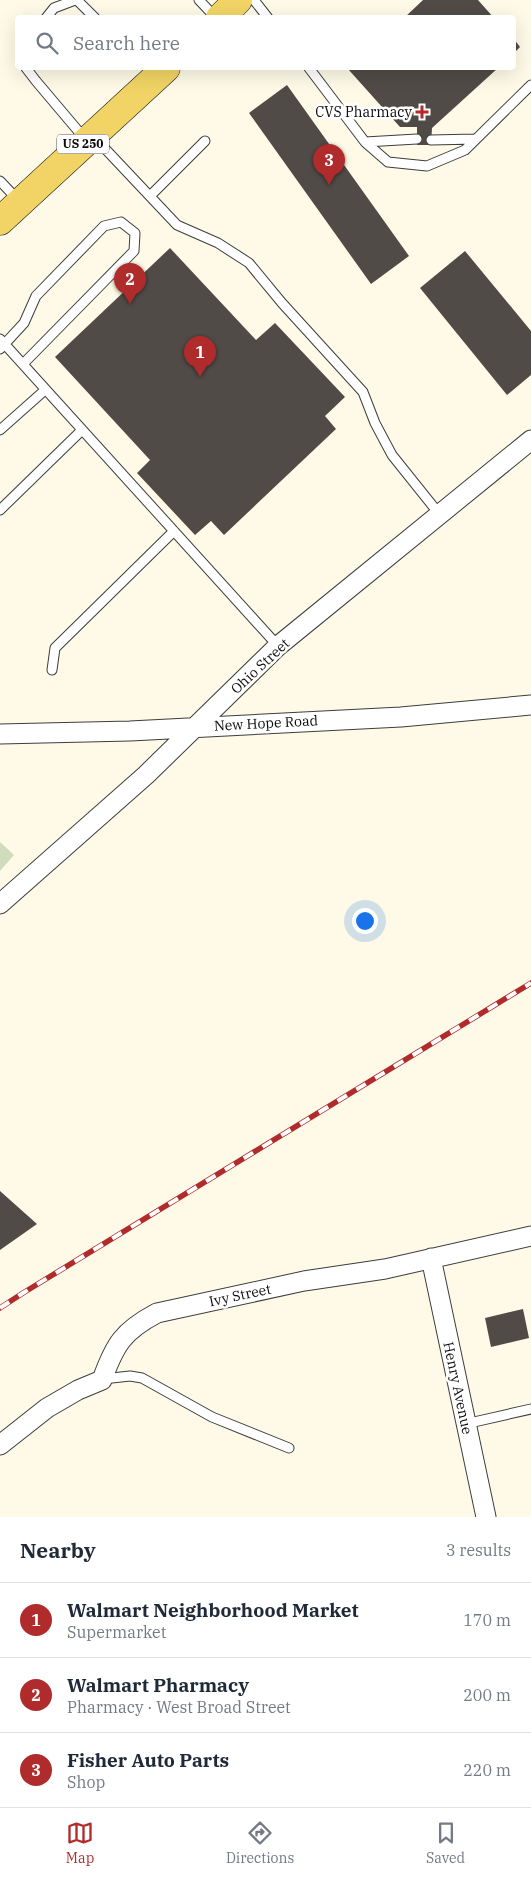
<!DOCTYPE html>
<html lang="en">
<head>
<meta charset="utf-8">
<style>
	body { margin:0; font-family:"IBM Plex Serif",serif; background:#f6f6f7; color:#1f2937 }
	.you { position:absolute; left:364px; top:920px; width:18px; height:18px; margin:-12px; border:4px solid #fff; border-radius:50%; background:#1a73e8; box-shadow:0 0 0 8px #1a73e833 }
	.badge { display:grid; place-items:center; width:32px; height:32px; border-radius:50%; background:#b02b2c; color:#fff; font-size:16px; font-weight:700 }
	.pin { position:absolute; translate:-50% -41px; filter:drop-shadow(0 1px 2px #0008) }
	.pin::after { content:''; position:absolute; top:26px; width:18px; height:15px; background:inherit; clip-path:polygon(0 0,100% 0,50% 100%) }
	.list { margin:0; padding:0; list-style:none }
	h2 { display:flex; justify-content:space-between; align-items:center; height:65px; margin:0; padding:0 20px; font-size:21px }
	h2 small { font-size:16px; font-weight:400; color:#747a83 }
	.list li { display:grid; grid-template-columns:32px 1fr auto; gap:15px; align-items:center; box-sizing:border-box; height:75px; padding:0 20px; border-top:1px solid #e0e1e3 }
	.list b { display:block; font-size:19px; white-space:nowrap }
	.list p { margin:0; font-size:16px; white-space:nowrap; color:#747a83 }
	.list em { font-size:16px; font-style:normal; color:#747a83 }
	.icon { flex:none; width:28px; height:28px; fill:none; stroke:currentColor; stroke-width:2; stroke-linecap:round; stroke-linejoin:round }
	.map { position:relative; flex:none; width:531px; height:1517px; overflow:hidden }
	.search { position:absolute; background:#fff; box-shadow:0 5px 20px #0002; left:15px; right:15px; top:15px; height:55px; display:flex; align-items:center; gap:12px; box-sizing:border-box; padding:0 18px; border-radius:5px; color:#747a83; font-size:19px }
	.sheet { height:290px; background:#fff }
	nav { display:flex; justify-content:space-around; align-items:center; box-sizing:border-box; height:70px; border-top:1px solid #e0e1e3; background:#fff; font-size:14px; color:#747a83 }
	nav a { display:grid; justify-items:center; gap:2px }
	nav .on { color:#b02b2c }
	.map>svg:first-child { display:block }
	.cemetery { fill:#d1dcbc }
	.building { fill:#514b47 }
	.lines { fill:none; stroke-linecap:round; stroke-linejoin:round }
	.service-casing { stroke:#3d3d3d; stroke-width:11 }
	.minor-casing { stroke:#3d3d3d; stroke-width:21 }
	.primary-casing { stroke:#1b1b1b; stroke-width:29 }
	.service { stroke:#fff; stroke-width:9 }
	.minor { stroke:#fff; stroke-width:19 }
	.primary { stroke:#f1d465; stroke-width:28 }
	.rail-casing { stroke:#b02b2c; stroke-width:5.5 }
	.rail { stroke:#fff; stroke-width:4; stroke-dasharray:11; stroke-linecap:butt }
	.poi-dot { fill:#b02b2c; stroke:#fff; stroke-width:2 }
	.labels { text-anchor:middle; stroke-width:5; stroke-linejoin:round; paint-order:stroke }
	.shield { fill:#fff; stroke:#545454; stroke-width:1 }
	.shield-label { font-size:12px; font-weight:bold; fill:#0a0a0a }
	.poi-label { font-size:14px; fill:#0a0a0a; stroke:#fff; text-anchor:end }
	.street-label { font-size:14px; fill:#0a0a0a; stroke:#fff }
</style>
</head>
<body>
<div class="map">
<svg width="531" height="1517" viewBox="0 0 531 1517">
	<rect width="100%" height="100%" fill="#fefae7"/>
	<path class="cemetery" d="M 0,842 L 14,855 L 0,871 Z"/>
	<path class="building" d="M 423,0 L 478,0 L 494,18 L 404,18 Z
		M 514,39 L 520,47 L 514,53 Z
		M 349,68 L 498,68 L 432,128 L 431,145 L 417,145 L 417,127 L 400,127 L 348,69 Z
		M 287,85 L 409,256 L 371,284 L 249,113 Z
		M 170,248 L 256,340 L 275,323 L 345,397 L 325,416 L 336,429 L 224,535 L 211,521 L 195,535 L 137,473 L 150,460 L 55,357 Z
		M 465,251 L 531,331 L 531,375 L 507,395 L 420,288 Z
		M 0,1191 L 37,1224 L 0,1250 Z
		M 523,1309 L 529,1338 L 491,1347 L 485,1318 Z"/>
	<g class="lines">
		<g class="service-casing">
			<path id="service" d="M 77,0 L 95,18
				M 199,0 L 216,18
				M 254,0 L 268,18
				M 46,18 L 54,8 L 75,0
				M 26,68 L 36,81 L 85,139
				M 309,68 L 365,142 L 388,162 L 427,166 L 465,150 L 531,85
				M 94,137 L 177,225 L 218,243 L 249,263 L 282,303 L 363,392 L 375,423 L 392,455 L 440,515
				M 431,140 L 475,139
				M 365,142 L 417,139
				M 0,181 L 18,200
				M 150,196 L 205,141
				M 0,339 L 278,646
				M 0,349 L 24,323 L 36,296 L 104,226 L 121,222 L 135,233 L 134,251 L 23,364
				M 0,430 L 45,390
				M 0,510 L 82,430
				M 52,670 L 55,648 L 174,531
				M 103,1379 L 130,1376 L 142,1378 L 212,1417 L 289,1448
				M 465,1424 L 531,1409"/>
		</g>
		<g class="minor-casing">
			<path id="minor" d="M 0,734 L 130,731 L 401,717 L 531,705
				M 0,904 L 146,775 L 278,646 L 531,440
				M 431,1258 L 486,1517
				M 0,1445 L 47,1408 L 78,1390 L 102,1380 C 115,1344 123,1331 157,1313 L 304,1281 L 385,1269 L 531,1236"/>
		</g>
		<g class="primary-casing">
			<path id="primary" d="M 220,18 L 238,0
				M 0,221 L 166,68"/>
		</g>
		<use href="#service" class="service"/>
		<use href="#minor" class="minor"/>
		<use href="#primary" class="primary"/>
		<g class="rail-casing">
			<path id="rail" d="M 0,1308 L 23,1293 L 531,983"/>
		</g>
		<use href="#rail" class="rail"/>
	</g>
	<path class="poi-dot" d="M419.5 104.5h5v5h5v5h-5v5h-5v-5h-5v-5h5z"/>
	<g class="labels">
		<rect class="shield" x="57" y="134.5" width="52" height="19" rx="4"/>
		<g class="shield-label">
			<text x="83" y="148">US 250</text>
		</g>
		<g class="poi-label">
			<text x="412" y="117">CVS Pharmacy</text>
		</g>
		<g class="street-label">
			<text transform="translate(260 666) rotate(-43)" y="5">Ohio Street</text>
			<text transform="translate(266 723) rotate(-3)" y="5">New Hope Road</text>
			<text transform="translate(240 1295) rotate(-12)" y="5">Ivy Street</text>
			<text transform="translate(458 1388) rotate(78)" y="5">Henry Avenue</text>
		</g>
	</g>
</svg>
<div class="you"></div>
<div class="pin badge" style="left:200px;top:377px">1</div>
<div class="pin badge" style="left:130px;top:304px">2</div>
<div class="pin badge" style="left:329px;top:185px">3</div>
<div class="search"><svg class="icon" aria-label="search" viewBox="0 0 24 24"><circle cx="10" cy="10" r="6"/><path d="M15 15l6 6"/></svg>Search here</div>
</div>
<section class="sheet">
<h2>Nearby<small>3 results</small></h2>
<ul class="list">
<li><span class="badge">1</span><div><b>Walmart Neighborhood Market</b><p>Supermarket</p></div><em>170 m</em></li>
<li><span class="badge">2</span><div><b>Walmart Pharmacy</b><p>Pharmacy · West Broad Street</p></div><em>200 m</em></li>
<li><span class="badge">3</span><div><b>Fisher Auto Parts</b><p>Shop</p></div><em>220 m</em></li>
</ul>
</section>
<nav>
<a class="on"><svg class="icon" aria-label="map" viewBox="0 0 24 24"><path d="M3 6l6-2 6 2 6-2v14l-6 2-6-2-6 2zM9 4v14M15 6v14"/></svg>Map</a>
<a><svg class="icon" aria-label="directions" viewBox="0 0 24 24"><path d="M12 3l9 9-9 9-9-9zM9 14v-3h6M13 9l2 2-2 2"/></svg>Directions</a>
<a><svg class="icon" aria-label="saved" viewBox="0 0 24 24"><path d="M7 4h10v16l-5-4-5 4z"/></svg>Saved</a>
</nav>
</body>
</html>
